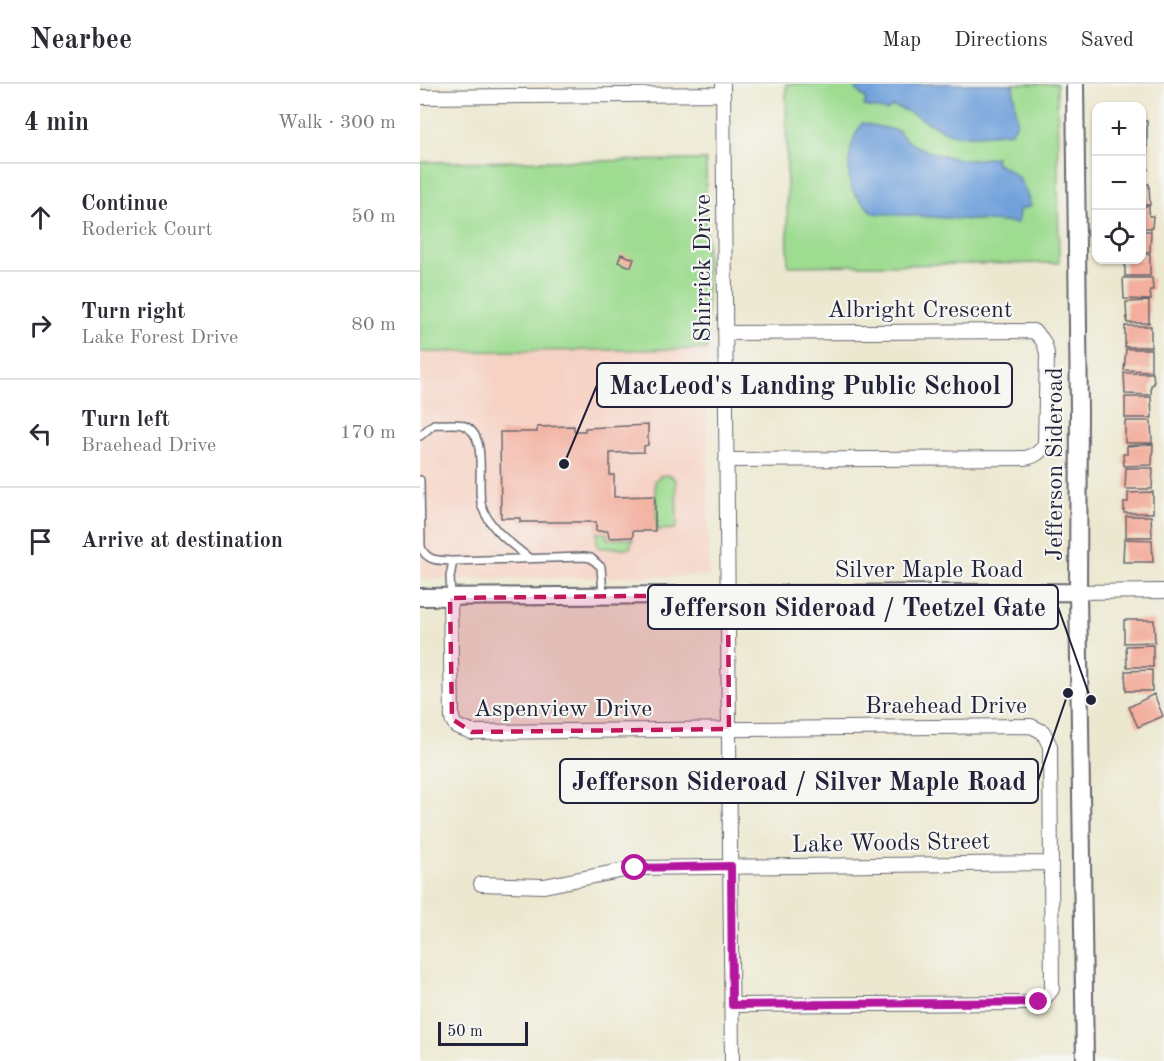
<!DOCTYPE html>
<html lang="en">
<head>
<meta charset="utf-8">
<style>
	body { margin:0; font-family:"Old Standard TT",serif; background:#f2f2f3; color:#2b2b33 }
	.controls { position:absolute; right:18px; top:18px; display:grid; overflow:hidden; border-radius:12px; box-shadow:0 2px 4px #0004 }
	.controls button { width:54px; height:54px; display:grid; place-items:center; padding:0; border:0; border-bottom:2px solid #e1e1e2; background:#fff; color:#2b2b33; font:30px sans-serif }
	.scale { position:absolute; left:18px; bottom:15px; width:90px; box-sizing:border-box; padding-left:6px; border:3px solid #22223b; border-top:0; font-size:16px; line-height:21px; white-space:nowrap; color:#22223b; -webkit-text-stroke:4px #f6f6f2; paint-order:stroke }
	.stop { position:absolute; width:18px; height:18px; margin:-14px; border:4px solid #b5179e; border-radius:50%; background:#fff }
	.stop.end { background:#b5179e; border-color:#fff; box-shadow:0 2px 6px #0008 }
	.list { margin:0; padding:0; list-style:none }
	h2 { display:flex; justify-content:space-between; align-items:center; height:78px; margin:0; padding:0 24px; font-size:26px }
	h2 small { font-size:20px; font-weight:400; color:#7c7c81 }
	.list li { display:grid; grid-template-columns:39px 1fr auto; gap:18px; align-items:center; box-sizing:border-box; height:108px; padding:0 24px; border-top:2px solid #e1e1e2 }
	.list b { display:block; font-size:22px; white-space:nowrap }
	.list p { margin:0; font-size:20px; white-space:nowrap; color:#7c7c81 }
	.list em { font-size:20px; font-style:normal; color:#7c7c81 }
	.icon { flex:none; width:33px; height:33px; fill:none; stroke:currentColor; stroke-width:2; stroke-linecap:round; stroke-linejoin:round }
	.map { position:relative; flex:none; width:744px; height:977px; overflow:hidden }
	header { display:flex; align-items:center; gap:36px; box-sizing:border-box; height:84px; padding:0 30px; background:#fff; border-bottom:2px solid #e1e1e2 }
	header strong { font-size:28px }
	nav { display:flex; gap:33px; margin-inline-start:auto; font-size:21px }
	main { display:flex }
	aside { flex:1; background:#fff }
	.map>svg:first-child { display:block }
	.built { fill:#f6d2c4 }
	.green { fill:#9edc91; stroke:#607f66; stroke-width:1.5 }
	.water { fill:#71a1db; stroke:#4a628b; stroke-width:1.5 }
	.building { fill:#f3ae9d }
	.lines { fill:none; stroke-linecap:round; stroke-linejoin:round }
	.service-casing { stroke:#69676f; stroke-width:10 }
	.minor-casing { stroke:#69676f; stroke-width:16 }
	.tertiary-casing { stroke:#69676f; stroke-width:20 }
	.service { stroke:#fff; stroke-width:7 }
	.minor { stroke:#fff; stroke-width:14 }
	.tertiary { stroke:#fff; stroke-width:16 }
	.route { stroke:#b5179e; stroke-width:8 }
	.marked { fill:#c2185b; fill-opacity:0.2; stroke:#c2185b; stroke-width:4.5; stroke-dasharray:12 8; stroke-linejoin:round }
	.labels { text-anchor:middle; stroke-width:4.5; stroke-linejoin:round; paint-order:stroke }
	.street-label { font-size:24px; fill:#22223b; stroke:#f6f6f2 }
	.leader { fill:none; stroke:#22223b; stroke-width:2 }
	.callout-dot { fill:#22223b; stroke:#f6f6f2; stroke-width:2 }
	.callout { fill:#f6f6f2; stroke:#22223b; stroke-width:2 }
	.callout-label { font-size:26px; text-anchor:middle; font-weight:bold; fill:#22223b }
</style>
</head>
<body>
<header>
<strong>Nearbee</strong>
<nav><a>Map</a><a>Directions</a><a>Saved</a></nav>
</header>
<main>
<aside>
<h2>4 min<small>Walk · 300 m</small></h2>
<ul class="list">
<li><svg class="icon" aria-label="ahead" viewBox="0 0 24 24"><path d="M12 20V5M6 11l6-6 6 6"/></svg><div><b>Continue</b><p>Roderick Court</p></div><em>50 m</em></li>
<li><svg class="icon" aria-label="right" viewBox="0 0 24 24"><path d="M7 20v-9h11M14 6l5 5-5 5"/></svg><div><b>Turn right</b><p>Lake Forest Drive</p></div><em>80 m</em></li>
<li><svg class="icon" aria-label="left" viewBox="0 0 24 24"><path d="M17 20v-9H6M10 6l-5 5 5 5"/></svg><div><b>Turn left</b><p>Braehead Drive</p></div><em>170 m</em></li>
<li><svg class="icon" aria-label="arrive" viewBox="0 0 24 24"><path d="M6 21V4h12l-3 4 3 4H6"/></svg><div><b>Arrive at destination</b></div></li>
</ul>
</aside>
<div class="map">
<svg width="744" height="977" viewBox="0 0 744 977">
	<rect width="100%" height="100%" fill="#f6f6f2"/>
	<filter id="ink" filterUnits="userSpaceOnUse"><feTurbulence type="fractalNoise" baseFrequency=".0167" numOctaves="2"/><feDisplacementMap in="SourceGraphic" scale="12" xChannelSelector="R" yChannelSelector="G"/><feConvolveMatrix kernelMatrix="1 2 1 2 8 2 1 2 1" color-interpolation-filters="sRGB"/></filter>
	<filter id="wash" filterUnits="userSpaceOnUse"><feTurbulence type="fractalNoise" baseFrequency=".008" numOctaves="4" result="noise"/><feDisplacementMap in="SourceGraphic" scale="24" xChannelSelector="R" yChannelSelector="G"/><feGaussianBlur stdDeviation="1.35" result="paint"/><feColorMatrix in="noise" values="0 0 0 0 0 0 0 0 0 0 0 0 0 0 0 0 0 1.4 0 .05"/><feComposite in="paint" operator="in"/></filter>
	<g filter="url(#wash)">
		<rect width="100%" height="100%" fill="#ece8d0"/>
		<path class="built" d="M 287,265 L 289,492 L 0,495 L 0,268 Z"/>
		<path class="green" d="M 366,0 L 637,0 L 639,179 L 368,182 Z
			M 286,76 L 287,265 L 0,268 L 0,78 Z
			M 246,391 L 252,392 L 256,397 L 257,442 L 255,445 L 237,446 L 235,397 L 240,392 Z
			M 177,449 L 187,449 L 187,455 L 213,455 L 210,464 L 180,464 L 177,462 Z"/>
		<path class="water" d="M 437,0 L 593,0 L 597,38 L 592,48 C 578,49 543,54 531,50 C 515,44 486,23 472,23 L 467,27 L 444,22 L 446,15 L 436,6 Z
			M 442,39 L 479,47 C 487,65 529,74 547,76 C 556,76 567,74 576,73 L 575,78 C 600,91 602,95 611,122 L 599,126 L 598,139 L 453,129 C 447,122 434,112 431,103 C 426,83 430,55 442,39 Z"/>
		<g id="blocks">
			<path class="building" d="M 722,37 L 727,37 L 727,62 L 722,61 Z
				M 722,64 L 727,64 L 728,86 L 722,86 Z
				M 722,100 L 729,100 L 730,121 L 722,121 Z
				M 722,122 L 729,122 L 729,132 L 733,132 L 732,144 L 722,144 Z
				M 722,147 L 731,147 L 730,168 L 722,168 Z
				M 201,170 L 214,175 L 211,183 L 198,178 Z
				M 722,170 L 730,170 L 730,192 L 705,192 L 705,176 L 722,176 Z
				M 703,194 L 732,194 L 733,206 L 730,206 L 731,216 L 704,215 Z
				M 729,217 L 729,239 L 707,239 L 706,218 Z
				M 705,242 L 731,242 L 731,263 L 705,263 Z
				M 706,265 L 731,265 L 731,287 L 704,286 Z
				M 704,289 L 733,289 L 734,300 L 731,301 L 731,311 L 705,310 Z
				M 705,313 L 731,313 L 732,334 L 705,334 Z
				M 705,337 L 731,337 L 732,359 L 705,359 Z
				M 228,341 L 228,361 L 224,362 L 224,368 L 190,369 L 190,391 L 194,391 L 194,413 L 235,412 L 235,447 L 213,447 L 213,453 L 189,454 L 188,447 L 176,447 L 176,438 L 100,438 L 100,434 L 81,434 L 80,348 L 117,348 L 117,343 L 154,342 L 154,347 L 165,347 L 165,344 Z
				M 733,360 L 732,381 L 704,382 L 703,370 L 707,370 L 707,362 Z
				M 706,384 L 733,384 L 732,405 L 705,405 Z
				M 733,408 L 733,429 L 704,429 L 704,418 L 708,418 L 708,409 Z
				M 706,432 L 731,432 L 732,453 L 706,453 Z
				M 704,455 L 732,456 L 733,478 L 703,478 Z
				M 704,536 L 734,536 L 735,558 L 704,559 Z
				M 733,561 L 733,583 L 707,583 L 706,562 Z
				M 732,586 L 732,607 L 706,607 L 705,587 Z
				M 734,610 L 743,632 L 718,643 L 709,623 Z"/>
		</g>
	</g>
	<g filter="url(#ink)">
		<use href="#blocks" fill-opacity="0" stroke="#69676f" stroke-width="1.5"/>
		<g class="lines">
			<g class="service-casing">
				<path id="service" d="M 0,352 L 14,340 C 23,341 34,339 42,341 C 71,349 55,402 62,423 C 71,446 90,459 109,474
					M 0,396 L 1,463 C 7,478 19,476 33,477
					M 31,512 L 30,493 L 33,477 L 164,473 L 171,474 L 181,483 L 183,510"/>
			</g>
			<g class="minor-casing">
				<path id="minor" d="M 303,0 L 312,977
					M 0,13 L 303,10
					M 305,249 L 613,247 C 622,253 625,259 627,270 L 625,360 C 620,369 615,372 605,374 L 306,376
					M 658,508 L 744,507
					M 30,514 L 32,635 L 36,642 L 52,648 L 611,642 L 623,648 L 630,662 L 632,905 C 626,914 621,918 611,919 L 312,921
					M 61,800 L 124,802 L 215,784 L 631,779"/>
			</g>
			<g class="tertiary-casing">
				<path id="tertiary" d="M 655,0 L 659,327 L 658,508 L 665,977
					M 0,513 L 658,508"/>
			</g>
			<use href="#service" class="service"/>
			<use href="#minor" class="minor"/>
			<use href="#tertiary" class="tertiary"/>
		</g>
	</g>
	<g class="lines" filter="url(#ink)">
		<path class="route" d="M 215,784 L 311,782 L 312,921 L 619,918"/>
	</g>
	<path class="marked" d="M 308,511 L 309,645 L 52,648 L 32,635 L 30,514 Z"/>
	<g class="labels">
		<g class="street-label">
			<text transform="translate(282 184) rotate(-90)" y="8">Shirrick Drive</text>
			<text x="500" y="233">Albright Crescent</text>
			<text transform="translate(634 380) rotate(-90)" y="8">Jefferson Sideroad</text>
			<text x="509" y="493">Silver Maple Road</text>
			<text x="526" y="629">Braehead Drive</text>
			<text x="143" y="632">Aspenview Drive</text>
			<text transform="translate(471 758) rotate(-1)" y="8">Lake Woods Street</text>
		</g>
	</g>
	<path class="leader" d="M144 380L177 301M671 616L638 523M648 609L618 697"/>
	<g class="callout-dot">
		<circle cx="144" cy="380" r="6"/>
		<circle cx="671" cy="616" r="6"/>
		<circle cx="648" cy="609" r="6"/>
	</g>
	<g class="callout">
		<rect x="177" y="279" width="415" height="44" rx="6"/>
		<rect x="228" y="501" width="410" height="44" rx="6"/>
		<rect x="140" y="675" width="478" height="44" rx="6"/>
	</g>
	<g class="callout-label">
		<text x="385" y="310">MacLeod's Landing Public School</text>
		<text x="433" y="532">Jefferson Sideroad / Teetzel Gate</text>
		<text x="379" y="706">Jefferson Sideroad / Silver Maple Road</text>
	</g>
</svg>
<div class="controls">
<button>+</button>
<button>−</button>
<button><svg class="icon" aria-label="locate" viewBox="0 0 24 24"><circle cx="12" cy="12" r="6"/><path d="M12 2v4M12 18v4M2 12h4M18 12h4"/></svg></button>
</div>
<div class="scale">50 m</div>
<div class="stop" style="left:215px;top:784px"></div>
<div class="stop end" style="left:619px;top:918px"></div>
</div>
</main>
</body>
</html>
